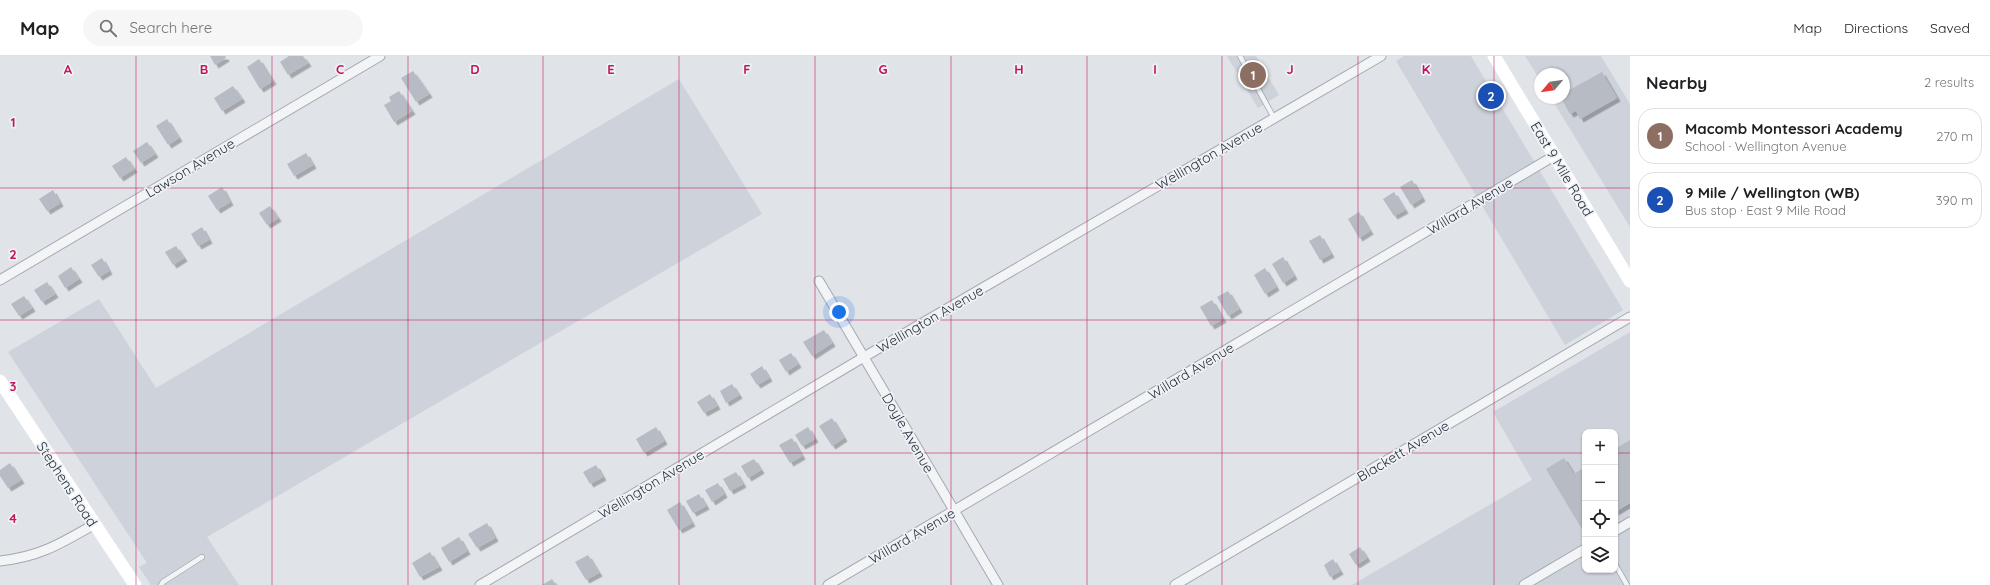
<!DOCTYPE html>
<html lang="en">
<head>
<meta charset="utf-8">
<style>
	body { margin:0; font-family:Quicksand,sans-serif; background:#f6f6f6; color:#202124 }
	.controls { position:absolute; right:12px; bottom:12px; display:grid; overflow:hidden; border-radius:8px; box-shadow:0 1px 3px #0004 }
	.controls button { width:36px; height:36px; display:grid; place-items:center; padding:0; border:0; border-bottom:1px solid #e0e0e0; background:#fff; color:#202124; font:20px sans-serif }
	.compass { position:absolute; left:1534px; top:12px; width:36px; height:36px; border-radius:50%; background:#fff; box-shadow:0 1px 3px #0004; rotate:241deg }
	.you { position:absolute; left:839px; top:256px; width:14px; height:14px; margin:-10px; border:3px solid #fff; border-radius:50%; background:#1a73e8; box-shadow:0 0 0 6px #1a73e833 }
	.badge { display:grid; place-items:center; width:26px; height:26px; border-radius:50%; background:#c64c5f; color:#fff; font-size:13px; font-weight:700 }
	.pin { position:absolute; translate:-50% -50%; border:2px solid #fff; box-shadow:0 1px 4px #0006 }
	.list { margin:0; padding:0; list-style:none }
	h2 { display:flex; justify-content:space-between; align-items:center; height:52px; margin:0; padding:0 16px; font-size:17px }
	h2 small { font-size:13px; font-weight:400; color:#757577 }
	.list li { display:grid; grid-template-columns:26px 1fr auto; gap:12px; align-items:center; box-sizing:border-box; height:56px; margin:0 8px 8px; padding:0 8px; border:1px solid #e0e0e0; border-radius:16px }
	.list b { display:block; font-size:15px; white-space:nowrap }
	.list p { margin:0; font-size:13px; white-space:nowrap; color:#757577 }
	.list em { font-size:13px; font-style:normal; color:#757577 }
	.icon { flex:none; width:22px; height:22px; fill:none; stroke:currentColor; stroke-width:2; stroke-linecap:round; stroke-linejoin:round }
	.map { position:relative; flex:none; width:1630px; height:529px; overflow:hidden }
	header { display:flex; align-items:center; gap:24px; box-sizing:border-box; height:56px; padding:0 20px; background:#fff; border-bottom:1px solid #e0e0e0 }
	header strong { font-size:19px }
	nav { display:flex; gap:22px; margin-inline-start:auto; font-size:14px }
	.search { width:280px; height:36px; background:#f6f6f6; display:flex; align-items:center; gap:10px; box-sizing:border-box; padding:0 14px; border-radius:22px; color:#757577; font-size:15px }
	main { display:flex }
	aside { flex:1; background:#fff }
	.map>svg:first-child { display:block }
	.built { fill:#ced2da; fill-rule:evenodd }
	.building { fill:#b7bcc4; filter:url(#shadow) }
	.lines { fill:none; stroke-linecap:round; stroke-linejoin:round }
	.lane-casing { stroke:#a5aab2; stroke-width:6 }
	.street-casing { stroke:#a5aab2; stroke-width:11 }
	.lane { stroke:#f2f4f6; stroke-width:4.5 }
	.street { stroke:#f2f4f6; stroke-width:9 }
	.secondary { stroke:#fff; stroke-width:13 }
	.grid { fill:none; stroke:#c2185b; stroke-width:1; stroke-opacity:0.55 }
	.labels { text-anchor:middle; stroke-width:3.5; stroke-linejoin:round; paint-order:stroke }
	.street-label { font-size:14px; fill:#29313e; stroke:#eff2f6 }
	.grid-label { font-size:13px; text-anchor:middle; font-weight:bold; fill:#c2185b; stroke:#eff2f6; stroke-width:3.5; stroke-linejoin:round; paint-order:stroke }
</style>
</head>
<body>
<header>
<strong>Map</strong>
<div class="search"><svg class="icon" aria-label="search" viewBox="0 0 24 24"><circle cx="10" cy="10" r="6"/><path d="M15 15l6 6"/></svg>Search here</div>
<nav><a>Map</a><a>Directions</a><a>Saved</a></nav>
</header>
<main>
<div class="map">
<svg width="1630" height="529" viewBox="0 0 1630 529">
	<defs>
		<filter id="shadow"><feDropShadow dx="3.5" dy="3.5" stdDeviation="0" flood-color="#0004"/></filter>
	</defs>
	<rect width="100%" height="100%" fill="#e0e3e8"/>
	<path class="built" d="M 1227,0 L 1256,0 L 1279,39 L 1258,52 Z
		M 1404,0 L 1471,0 L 1623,254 L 1565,289 L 1396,5 Z
		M 1525,0 L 1601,0 L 1630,48 L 1630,171 L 1551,42 L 1564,42 L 1564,18 L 1540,18 L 1540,24 Z
		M 679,23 L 762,158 L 207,481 L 239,529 L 151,529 L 139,511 L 147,507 L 8,296 L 99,243 L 156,332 Z
		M 1630,276 L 1630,529 L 1352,529 L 1532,424 L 1493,356 ZM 1585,376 L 1615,376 L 1615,514 L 1585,514 Z"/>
	<path class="building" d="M 210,0 L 225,0 L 226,2 L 215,9 Z
		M 289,0 L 303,0 L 308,7 L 288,19 L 280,6 Z
		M 259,3 L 273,25 L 260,33 L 247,11 Z
		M 413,15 L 429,38 L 416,46 L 401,22 Z
		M 1602,16 L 1617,42 L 1580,63 L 1576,55 L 1570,58 L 1561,42 L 1564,42 L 1564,37 Z
		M 233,30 L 242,43 L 222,55 L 214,42 Z
		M 399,35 L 412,55 L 394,66 L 384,49 L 391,45 L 389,41 Z
		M 167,63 L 179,82 L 168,89 L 156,70 Z
		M 147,86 L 155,98 L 141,107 L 133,95 Z
		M 306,97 L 313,109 L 294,120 L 287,108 Z
		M 126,101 L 134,113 L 120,122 L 112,110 Z
		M 1412,124 L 1422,142 L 1411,149 L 1400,131 Z
		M 222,131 L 230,146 L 217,154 L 208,140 Z
		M 53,134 L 60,147 L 47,155 L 39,143 Z
		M 1394,136 L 1405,154 L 1394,160 L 1383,143 Z
		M 270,150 L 278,162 L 267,169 L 259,157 Z
		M 1359,156 L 1370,175 L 1359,182 L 1348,163 Z
		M 202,171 L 209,184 L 198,190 L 191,178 Z
		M 1320,179 L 1331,198 L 1320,204 L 1309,185 Z
		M 176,190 L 184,202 L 173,209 L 165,196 Z
		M 1283,201 L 1294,220 L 1283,227 L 1272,208 Z
		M 102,202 L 109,215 L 99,221 L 91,209 Z
		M 71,211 L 79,223 L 65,232 L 58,220 Z
		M 1265,212 L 1276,231 L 1265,238 L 1254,219 Z
		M 47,226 L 55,238 L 42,246 L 34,234 Z
		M 1228,235 L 1239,253 L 1228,260 L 1217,241 Z
		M 24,240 L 32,252 L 19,260 L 11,248 Z
		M 1212,244 L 1223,263 L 1211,270 L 1200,251 Z
		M 824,274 L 832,287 L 812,300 L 803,286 Z
		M 791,297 L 798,308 L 786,316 L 779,304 Z
		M 762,310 L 769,322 L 757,329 L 750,318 Z
		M 732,328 L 739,339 L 726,347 L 720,335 Z
		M 710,338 L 717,350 L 704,357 L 697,346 Z
		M 832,362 L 844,382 L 832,390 L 819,370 Z
		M 656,371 L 664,385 L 644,397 L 636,383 Z
		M 808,371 L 815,383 L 802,390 L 795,379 Z
		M 792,382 L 802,400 L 790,407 L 779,389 Z
		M 1630,384 L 1630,447 L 1615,456 L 1615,393 Z
		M 1564,402 L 1574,418 L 1585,411 L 1585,474 L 1583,475 L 1546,413 Z
		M 754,403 L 761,414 L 748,422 L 741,410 Z
		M 10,407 L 21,424 L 8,432 L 0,420 L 0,414 Z
		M 596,409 L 603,421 L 590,428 L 583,416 Z
		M 736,416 L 743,428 L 730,435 L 723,423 Z
		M 718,427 L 724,438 L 712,446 L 705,434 Z
		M 699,438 L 706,450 L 693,457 L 686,445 Z
		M 680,446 L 692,467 L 679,474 L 667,454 Z
		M 487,467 L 495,482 L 477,492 L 468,478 Z
		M 459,481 L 467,495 L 449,506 L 441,492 Z
		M 1360,491 L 1367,502 L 1356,509 L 1349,498 Z
		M 430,496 L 439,511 L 420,521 L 412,507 Z
		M 588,499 L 599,517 L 586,524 L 575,506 Z
		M 1333,503 L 1340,515 L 1330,521 L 1324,509 Z
		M 552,523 L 556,529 L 542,529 Z"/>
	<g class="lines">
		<g class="lane-casing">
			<path id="lane" d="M 1240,0 L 1274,62
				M 1615,508 L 1627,529
				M 161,529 L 163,526 L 202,501"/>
		</g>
		<g class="street-casing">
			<path id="street" d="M 0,224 L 380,0
				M 819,225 L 998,529
				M 1615,475 L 1630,466
				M 0,505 C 39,501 60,488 93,469
				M 480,529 L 864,301 L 1381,0
				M 828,529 L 1554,100
				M 1175,529 L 1630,261
				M 1524,529 L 1585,493"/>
		</g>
		<use href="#lane" class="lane"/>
		<use href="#street" class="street"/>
		<path class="secondary" d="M 1494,0 L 1630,225
			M 0,325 L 135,529"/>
	</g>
	<path class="grid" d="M 136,0 L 136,529M 272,0 L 272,529M 408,0 L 408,529M 543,0 L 543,529M 679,0 L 679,529M 815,0 L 815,529M 951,0 L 951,529M 1087,0 L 1087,529M 1222,0 L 1222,529M 1358,0 L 1358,529M 1494,0 L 1494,529M 0,132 L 1630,132M 0,264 L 1630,264M 0,397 L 1585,397M 1615,397 L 1630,397"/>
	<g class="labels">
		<g class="street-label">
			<text transform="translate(1209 100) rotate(-30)" y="5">Wellington Avenue</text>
			<text transform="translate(190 112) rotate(-31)" y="5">Lawson Avenue</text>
			<text transform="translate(1562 113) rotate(59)" y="5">East 9 Mile Road</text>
			<text transform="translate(1470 150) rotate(-31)" y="5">Willard Avenue</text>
			<text transform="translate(930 263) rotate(-30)" y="5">Wellington Avenue</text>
			<text transform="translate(1191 315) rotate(-31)" y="5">Willard Avenue</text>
			<text transform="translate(908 377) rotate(60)" y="5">Doyle Avenue</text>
			<text transform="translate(1403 395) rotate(-31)" y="5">Blackett Avenue</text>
			<text transform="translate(67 428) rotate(57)" y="5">Stephens Road</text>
			<text transform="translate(651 428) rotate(-31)" y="5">Wellington Avenue</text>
			<text transform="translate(912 480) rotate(-30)" y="5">Willard Avenue</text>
		</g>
	</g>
	<g class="grid-label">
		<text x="68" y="18">A</text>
		<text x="204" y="18">B</text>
		<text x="340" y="18">C</text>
		<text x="475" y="18">D</text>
		<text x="611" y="18">E</text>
		<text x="747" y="18">F</text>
		<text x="883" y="18">G</text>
		<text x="1019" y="18">H</text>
		<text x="1155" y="18">I</text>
		<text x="1290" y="18">J</text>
		<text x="1426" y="18">K</text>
		<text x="13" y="71">1</text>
		<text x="13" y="203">2</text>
		<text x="13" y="335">3</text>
		<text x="13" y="467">4</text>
	</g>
</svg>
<div class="controls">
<button>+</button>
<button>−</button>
<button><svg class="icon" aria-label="locate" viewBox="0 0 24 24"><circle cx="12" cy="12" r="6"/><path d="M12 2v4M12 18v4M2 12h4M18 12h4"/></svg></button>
<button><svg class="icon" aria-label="layers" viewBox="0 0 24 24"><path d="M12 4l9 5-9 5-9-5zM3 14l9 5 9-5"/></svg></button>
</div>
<svg class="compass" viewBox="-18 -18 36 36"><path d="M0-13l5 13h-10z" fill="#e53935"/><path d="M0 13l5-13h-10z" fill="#757577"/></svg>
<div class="you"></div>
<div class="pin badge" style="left:1253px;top:19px;background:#8d6e63">1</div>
<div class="pin badge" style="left:1491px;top:40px;background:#1a4fb4">2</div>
</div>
<aside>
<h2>Nearby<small>2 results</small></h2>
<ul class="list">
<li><span class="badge" style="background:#8d6e63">1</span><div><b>Macomb Montessori Academy</b><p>School · Wellington Avenue</p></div><em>270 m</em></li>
<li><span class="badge" style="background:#1a4fb4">2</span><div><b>9 Mile / Wellington (WB)</b><p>Bus stop · East 9 Mile Road</p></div><em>390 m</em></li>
</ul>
</aside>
</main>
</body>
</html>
